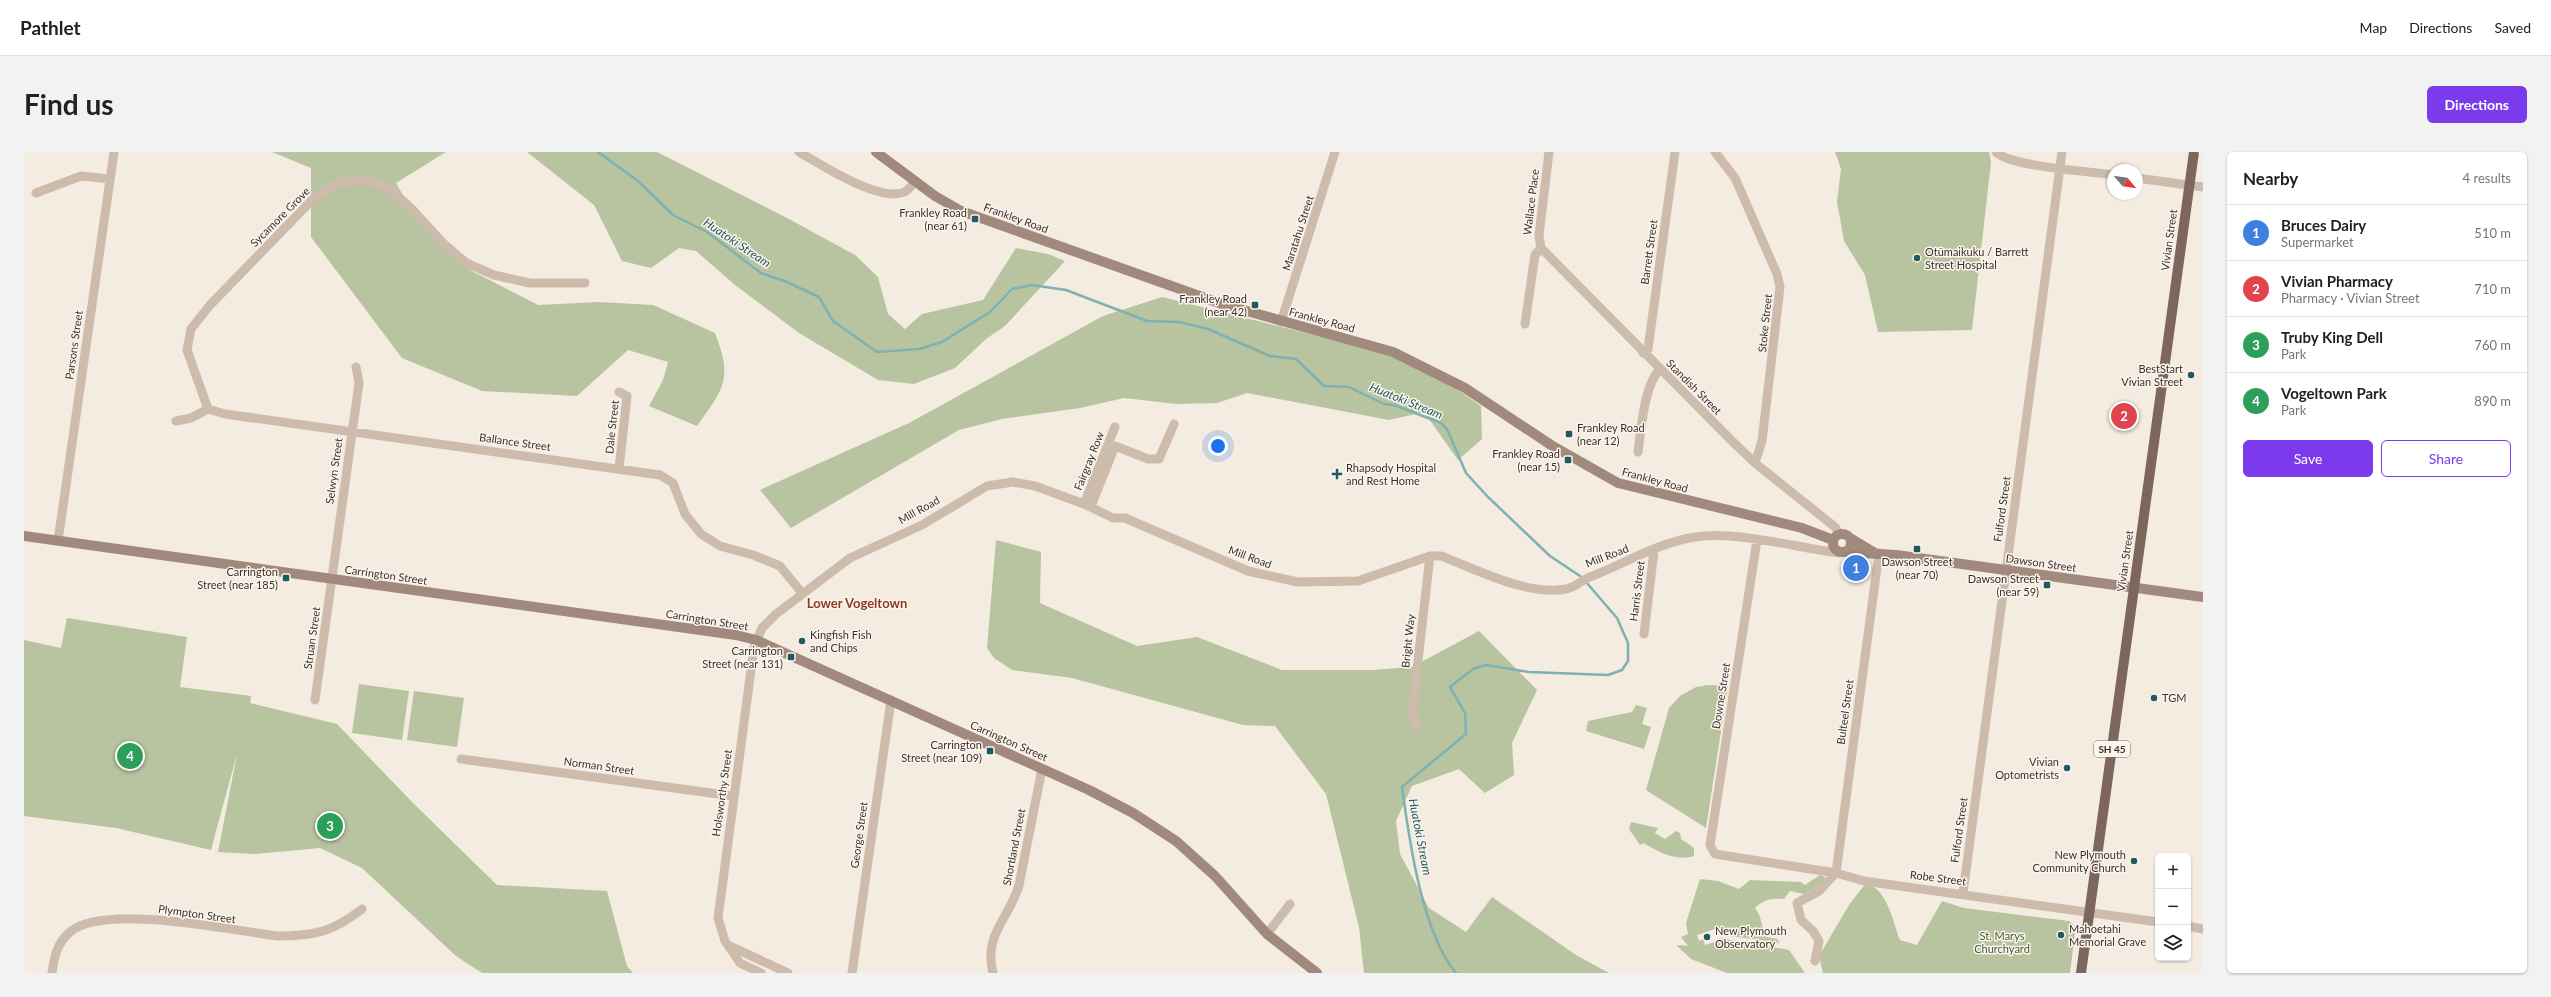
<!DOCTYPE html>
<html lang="en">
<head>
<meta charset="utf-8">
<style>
	body { margin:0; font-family:Lato,sans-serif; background:#f2f2f2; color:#202124 }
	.controls { position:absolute; right:12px; bottom:12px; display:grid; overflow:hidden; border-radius:6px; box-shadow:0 1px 3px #0004 }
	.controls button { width:36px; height:36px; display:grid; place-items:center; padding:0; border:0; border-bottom:1px solid #e0e0e0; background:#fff; color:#202124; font:20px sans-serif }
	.compass { position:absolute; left:2083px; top:12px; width:36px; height:36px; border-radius:50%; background:#fff; box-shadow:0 1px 3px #0004; rotate:119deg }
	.you { position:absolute; left:1194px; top:294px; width:14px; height:14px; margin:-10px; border:3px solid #fff; border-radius:50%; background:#1a73e8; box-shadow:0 0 0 6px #1a73e833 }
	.badge { display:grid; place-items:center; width:26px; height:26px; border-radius:50%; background:#7c3aed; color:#fff; font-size:13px; font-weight:700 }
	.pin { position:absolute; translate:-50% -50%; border:2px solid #fff; box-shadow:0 1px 4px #0006 }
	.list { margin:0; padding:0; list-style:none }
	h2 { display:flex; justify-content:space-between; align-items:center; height:52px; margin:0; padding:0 16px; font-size:17px }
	h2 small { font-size:13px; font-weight:400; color:#757577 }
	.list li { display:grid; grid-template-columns:26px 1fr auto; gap:12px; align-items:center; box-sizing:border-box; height:56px; padding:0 16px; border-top:1px solid #e0e0e0 }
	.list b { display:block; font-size:15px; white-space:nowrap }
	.list p { margin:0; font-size:13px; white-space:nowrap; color:#757577 }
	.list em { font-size:13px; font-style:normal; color:#757577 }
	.actions { display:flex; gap:8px; padding:12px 16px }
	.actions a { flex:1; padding:9px 0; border:1px solid #7c3aed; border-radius:6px; text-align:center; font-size:14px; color:#7c3aed }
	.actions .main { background:#7c3aed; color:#fff }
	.icon { flex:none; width:22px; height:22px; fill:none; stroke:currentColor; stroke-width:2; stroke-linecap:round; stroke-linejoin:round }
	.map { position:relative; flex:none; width:2179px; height:821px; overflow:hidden; border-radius:6px }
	header { display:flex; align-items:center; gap:24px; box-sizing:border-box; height:56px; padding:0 20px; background:#fff; border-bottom:1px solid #e0e0e0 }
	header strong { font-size:19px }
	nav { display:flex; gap:22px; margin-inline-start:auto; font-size:14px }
	.intro { display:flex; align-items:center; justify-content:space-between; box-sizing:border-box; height:96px; padding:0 24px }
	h1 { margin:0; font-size:28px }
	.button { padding:10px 18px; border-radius:6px; background:#7c3aed; color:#fff; font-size:14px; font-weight:700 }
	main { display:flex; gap:24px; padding:0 24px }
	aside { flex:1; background:#fff; border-radius:6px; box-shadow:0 1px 3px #0004 }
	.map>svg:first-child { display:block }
	.green { fill:#b8c4a0 }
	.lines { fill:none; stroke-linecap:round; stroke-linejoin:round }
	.stream { stroke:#7fb0b2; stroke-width:2.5 }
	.street { stroke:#cdbbac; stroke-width:9 }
	.secondary { stroke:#a18a7d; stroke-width:10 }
	.primary { stroke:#7d675c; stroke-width:10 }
	.poi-dot { fill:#1f5a5e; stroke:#fbf5ee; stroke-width:1.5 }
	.labels { text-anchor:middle; stroke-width:3; stroke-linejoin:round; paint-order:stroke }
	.shield { fill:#fbf5ee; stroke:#756b66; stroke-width:1 }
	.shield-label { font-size:10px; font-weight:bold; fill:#3b302b }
	.street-label { font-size:11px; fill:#3b302b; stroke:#fbf5ee }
	.poi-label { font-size:11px; fill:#3b302b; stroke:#fbf5ee; text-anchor:end }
	.park-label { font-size:11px; fill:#4a5a2e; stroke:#fbf5ee }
	.water-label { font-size:12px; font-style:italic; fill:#1f5a5e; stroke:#fbf5ee }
	.quarter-label { font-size:13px; font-weight:bold; fill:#8c3b22; stroke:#fbf5ee }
</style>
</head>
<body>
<header>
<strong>Pathlet</strong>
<nav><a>Map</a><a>Directions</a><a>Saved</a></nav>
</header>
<div class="intro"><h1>Find us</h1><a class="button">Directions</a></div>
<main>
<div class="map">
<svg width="2179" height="821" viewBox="0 0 2179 821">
	<rect width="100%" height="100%" fill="#f4ebe1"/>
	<path class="green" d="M 248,0 L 422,0 L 372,31 L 392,66 L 448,119 L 514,153 L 575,150 L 629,153 L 691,181 C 709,227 700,236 673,274 L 625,254 L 639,228 L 644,210 L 604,198 L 553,244 L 458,239 L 378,206 L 287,85 L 287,16 Z
		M 503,0 L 633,0 L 763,66 L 831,103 L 854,125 L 864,162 L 881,177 L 898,162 L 959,148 L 992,96 L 1024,102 L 1041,109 L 981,174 L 962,187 L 931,216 L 890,232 L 854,228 L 775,181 L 711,133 L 672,99 L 655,96 L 627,116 L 598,109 L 570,53 Z
		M 1811,0 L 1965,0 L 1967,10 L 1948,178 L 1854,180 L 1841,123 L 1820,89 L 1813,50 L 1817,17 Z
		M 1138,145 L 1390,208 L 1457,254 L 1458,287 L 1434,308 L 1400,260 L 1365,268 L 1223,241 L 1193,251 L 1152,252 L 1100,246 L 1056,256 L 978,267 L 935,278 L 767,376 L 736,338 L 885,271 L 1079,164 Z
		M 972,388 L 1017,400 L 1016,451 L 1113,494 L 1173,485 L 1258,518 L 1349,518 L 1388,515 L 1455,479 L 1513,538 L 1488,591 L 1490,623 L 1461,641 L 1435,617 L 1388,634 L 1372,669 L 1376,702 L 1405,756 L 1442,780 L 1468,745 L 1552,803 L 1585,821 L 1340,821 L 1335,775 L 1302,642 L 1251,574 L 1219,573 L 1048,526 L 988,518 L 970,506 L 963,496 Z
		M 43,466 L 163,485 L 156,535 L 227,544 L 226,551 L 313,572 L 389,651 L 473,733 L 583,739 L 603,814 L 609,821 L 458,821 L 432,804 L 338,716 L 296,696 L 231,702 L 194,700 L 213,602 L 187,698 L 92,676 L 0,664 L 0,488 L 37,496 Z
		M 335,532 L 385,539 L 378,588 L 328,581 Z
		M 1684,533 L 1704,534 L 1682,676 L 1622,638 L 1645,556 L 1656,544 L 1672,535 Z
		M 390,539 L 440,546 L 433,595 L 383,588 Z
		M 1612,553 L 1623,556 L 1618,572 L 1627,575 L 1620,597 L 1562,579 L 1564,569 L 1608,560 Z
		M 1607,670 L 1634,676 L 1631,681 L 1641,687 L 1652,679 L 1656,681 L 1657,687 L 1670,696 L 1670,704 C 1651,710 1634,699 1619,691 L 1616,693 L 1605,677 Z
		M 1796,723 L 1801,725 L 1800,731 L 1780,742 L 1766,739 L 1760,747 C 1749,746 1740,747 1731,756 C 1738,764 1737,775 1742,785 L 1753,787 L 1756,791 L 1693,782 L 1691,777 L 1673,783 L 1675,789 L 1679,787 L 1681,793 L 1694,789 L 1695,786 L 1765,798 L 1781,821 L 1703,821 L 1667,807 L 1652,793 L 1664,794 L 1657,785 L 1664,782 L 1662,771 L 1676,727 L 1694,729 L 1715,737 L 1726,728 L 1777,730 L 1781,733 Z
		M 1842,731 C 1864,738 1868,768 1876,788 L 1893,793 L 1918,749 L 1940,756 L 2045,769 L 2049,772 L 2051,781 L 2046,821 L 1799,821 L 1795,804 L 1825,753 Z"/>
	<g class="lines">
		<path class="stream" d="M 574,0 L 614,29 L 649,63 L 683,80 L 737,121 L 763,130 L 795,145 L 809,169 L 853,200 L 895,197 L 918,190 L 966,160 L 988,137 L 1008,133 L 1042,138 L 1123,169 L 1155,170 L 1184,177 L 1246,204 L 1272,207 L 1300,234 L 1325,235 L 1360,252 L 1370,253 L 1417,271 L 1423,277 L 1442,321 L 1464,345 L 1526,404 L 1559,426
			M 1432,821 C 1398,781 1385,687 1378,635 L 1442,582 L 1441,561 L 1426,535 L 1449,517 L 1462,513 L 1505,520 L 1584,523 L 1598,518 L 1604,509 L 1604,491 L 1593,466 L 1562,430"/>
		<path class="street" d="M 775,0 C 797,12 855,51 880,40 C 885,38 888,33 891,29
			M 1691,0 L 1711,26 L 1753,122 L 1756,135 L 1738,289 L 1731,311
			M 1972,0 C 1987,15 2065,19 2089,23
			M 2113,26 L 2179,35
			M 12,41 L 57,24 L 86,27
			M 1517,96 L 1708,289 L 1731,311 L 1811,375 L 1815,382
			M 1257,170 L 1311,0
			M 1501,172 L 1511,103 L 1517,96 L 1515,83 L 1525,0
			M 1619,201 L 1624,197 L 1651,0
			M 595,240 L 603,244 L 595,317
			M 184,257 L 163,198 L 167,177 L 186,153 L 291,45 L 315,30 L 341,29 L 355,32 L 368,39 L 388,57 L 420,92 L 441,110 L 456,117 L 470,123 L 506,131 L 561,131
			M 152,269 L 167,266 L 184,257 L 201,262 L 636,323 L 649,331 L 661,362 L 677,382 L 696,394 L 729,403 L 756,414 L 778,441
			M 1614,300 C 1617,278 1620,233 1636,217
			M 1060,352 L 1091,275
			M 1067,354 L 1091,294 L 1124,307 L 1135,307 L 1150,272
			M 1733,388 L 1686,693 L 1691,702 L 1812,721 L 1840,729 L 2134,770
			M 34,389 L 90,0
			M 1620,482 L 1630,399
			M 291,548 L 335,231 L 332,215
			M 1394,575 L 1389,564 L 1389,552 L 1406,404
			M 437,607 L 709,644
			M 1939,741 L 2038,0
			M 2164,774 L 2179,777
			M 1243,782 L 1266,752
			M 706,794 L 764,821
			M 1791,809 L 1795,789 L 1789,779 L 1777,768 L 1773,751 L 1795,739 L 1812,721 L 1855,401
			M 28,821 C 30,805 33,791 46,780 C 80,751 208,778 253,784 C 290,784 309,780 338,757
			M 737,821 L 716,811 L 701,789 L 694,766 L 730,495 L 738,476 L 752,462 L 826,406 L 898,373 L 963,334 L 989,330 L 1011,334 L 1060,352 L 1089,366 L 1101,366 L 1224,419 L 1274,430 L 1334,429 L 1406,404 L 1417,404 C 1454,418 1503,444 1542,437 C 1555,434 1557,427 1571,423 C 1603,410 1637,390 1671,385 C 1710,378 1774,396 1815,401
			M 828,821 L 867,548
			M 969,821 C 959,782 986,766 995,733 L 1018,617"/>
		<path class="secondary" d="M 852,0 L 911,44 L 937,59 L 1198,152 L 1369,200 L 1441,236 L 1527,293 L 1594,331 L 1778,376 L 1809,388
			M1809 391a9 9 0 1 1 18 0a9 9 0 1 1-18 0Z
			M 0,384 L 712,483 L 732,488 L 1065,638 L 1109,661 L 1152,689 L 1191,724 L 1243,782 L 1293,821
			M 1826,386 L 1851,401
			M 1822,400 L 1872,403 L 2179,445"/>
		<path class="primary" d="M 2057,821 L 2170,0"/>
	</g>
	<g class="poi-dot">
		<rect x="947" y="63" width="8" height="8" rx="2"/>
		<circle cx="1893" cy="106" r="4"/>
		<rect x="1227" y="149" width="8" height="8" rx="2"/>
		<circle cx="2167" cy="223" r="4"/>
		<rect x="1541" y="278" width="8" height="8" rx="2"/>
		<rect x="1540" y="304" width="8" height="8" rx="2"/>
		<path d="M1311 316h4v4h4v4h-4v4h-4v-4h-4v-4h4z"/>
		<rect x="1889" y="393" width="8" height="8" rx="2"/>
		<rect x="258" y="422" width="8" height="8" rx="2"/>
		<rect x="2019" y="429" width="8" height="8" rx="2"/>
		<circle cx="778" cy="489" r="4"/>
		<rect x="763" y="501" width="8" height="8" rx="2"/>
		<circle cx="2130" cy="546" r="4"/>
		<rect x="962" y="595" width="8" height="8" rx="2"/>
		<circle cx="2043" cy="616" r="4"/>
		<circle cx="2110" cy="709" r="4"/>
		<circle cx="2037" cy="783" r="4"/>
		<circle cx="1683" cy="785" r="4"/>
	</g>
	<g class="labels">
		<rect class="shield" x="2070" y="589" width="36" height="16" rx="3"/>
		<g class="shield-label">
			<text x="2088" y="601">SH 45</text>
		</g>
		<g class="street-label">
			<text transform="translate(1507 50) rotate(-83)" y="4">Wallace Place</text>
			<text transform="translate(256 65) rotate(-45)" y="4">Sycamore Grove</text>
			<text transform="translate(992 66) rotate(20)" y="4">Frankley Road</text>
			<text transform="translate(1274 81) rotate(-72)" y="4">Maratahu Street</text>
			<text transform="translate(2145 88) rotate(-82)" y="4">Vivian Street</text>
			<text transform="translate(1625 100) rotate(-82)" y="4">Barrett Street</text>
			<text transform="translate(1298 168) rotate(15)" y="4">Frankley Road</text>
			<text transform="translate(1741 171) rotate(-84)" y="4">Stoke Street</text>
			<text transform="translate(50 193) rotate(-82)" y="4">Parsons Street</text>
			<text transform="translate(1670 235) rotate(45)" y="4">Standish Street</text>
			<text transform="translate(588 275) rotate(-84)" y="4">Dale Street</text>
			<text transform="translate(491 290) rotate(8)" y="4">Ballance Street</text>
			<text transform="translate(1065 309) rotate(-68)" y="4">Fairgray Row</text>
			<text transform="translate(310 319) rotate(-82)" y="4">Selwyn Street</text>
			<text transform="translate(1631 328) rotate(15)" y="4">Frankley Road</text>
			<text transform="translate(1978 357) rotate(-82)" y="4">Fulford Street</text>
			<text transform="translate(895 358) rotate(-29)" y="4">Mill Road</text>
			<text transform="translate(1583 404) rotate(-21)" y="4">Mill Road</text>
			<text transform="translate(1226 405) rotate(20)" y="4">Mill Road</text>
			<text transform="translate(2101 409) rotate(-82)" y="4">Vivian Street</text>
			<text transform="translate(2017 411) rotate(8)" y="4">Dawson Street</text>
			<text transform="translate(362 423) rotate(8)" y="4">Carrington Street</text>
			<text transform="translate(1613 439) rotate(-83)" y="4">Harris Street</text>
			<text transform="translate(683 468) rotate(9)" y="4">Carrington Street</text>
			<text transform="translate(288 486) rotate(-82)" y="4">Struan Street</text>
			<text transform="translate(1384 489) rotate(-84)" y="4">Bright Way</text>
			<text transform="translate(1697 544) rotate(-81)" y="4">Downe Street</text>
			<text transform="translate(1821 560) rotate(-82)" y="4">Bulteel Street</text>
			<text transform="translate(985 589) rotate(24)" y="4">Carrington Street</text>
			<text transform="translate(575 614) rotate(8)" y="4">Norman Street</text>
			<text transform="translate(698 641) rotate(-82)" y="4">Holsworthy Street</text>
			<text transform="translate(1935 678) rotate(-82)" y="4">Fulford Street</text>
			<text transform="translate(835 683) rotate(-82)" y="4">George Street</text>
			<text transform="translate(990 695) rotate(-79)" y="4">Shortland Street</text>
			<text transform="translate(1914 726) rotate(7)" y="4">Robe Street</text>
			<text transform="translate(173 762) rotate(8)" y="4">Plympton Street</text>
		</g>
		<g class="poi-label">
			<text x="943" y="65">Frankley Road<tspan x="943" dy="13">(near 61)</tspan></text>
			<text x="1901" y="104" text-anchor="start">Otūmaikuku / Barrett<tspan x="1901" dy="13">Street Hospital</tspan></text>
			<text x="1223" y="151">Frankley Road<tspan x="1223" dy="13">(near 42)</tspan></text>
			<text x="2159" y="221">BestStart<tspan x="2159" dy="13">Vivian Street</tspan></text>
			<text x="1553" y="280" text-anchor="start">Frankley Road<tspan x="1553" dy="13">(near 12)</tspan></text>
			<text x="1536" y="306">Frankley Road<tspan x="1536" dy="13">(near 15)</tspan></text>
			<text x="1322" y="320" text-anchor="start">Rhapsody Hospital<tspan x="1322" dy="13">and Rest Home</tspan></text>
			<text x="1893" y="414" text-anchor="middle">Dawson Street<tspan x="1893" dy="13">(near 70)</tspan></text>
			<text x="254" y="424">Carrington<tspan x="254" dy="13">Street (near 185)</tspan></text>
			<text x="2015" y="431">Dawson Street<tspan x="2015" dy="13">(near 59)</tspan></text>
			<text x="786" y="487" text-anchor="start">Kingfish Fish<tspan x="786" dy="13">and Chips</tspan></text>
			<text x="759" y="503">Carrington<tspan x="759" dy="13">Street (near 131)</tspan></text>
			<text x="2138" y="550" text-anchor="start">TGM</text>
			<text x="958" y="597">Carrington<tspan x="958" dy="13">Street (near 109)</tspan></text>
			<text x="2035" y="614">Vivian<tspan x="2035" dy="13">Optometrists</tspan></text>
			<text x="2102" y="707">New Plymouth<tspan x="2102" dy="13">Community Church</tspan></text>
			<text x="2045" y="781" text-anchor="start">Mahoetahi<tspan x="2045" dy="13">Memorial Grave</tspan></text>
			<text x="1691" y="783" text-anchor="start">New Plymouth<tspan x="1691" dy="13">Observatory</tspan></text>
		</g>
		<g class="park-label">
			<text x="1978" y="788">St. Marys<tspan x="1978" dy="13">Churchyard</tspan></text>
		</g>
		<g class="water-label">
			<text transform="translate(713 91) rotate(34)" y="4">Huatoki Stream</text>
			<text transform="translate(1382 249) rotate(22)" y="4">Huatoki Stream</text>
			<text transform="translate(1396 685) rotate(79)" y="4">Huatoki Stream</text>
		</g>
		<g class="quarter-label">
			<text x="833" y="456">Lower Vogeltown</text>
		</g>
	</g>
</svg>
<div class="controls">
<button>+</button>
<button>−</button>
<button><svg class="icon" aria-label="layers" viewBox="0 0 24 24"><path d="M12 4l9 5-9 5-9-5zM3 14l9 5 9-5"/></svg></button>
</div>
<svg class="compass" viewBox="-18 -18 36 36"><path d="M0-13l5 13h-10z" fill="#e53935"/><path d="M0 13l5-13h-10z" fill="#757577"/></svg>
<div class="you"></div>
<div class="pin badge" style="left:1832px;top:416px;background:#3f7fe0">1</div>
<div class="pin badge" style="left:2100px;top:264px;background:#e0444e">2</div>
<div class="pin badge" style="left:306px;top:674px;background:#2e9e5b">3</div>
<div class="pin badge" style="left:106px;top:604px;background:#2e9e5b">4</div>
</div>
<aside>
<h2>Nearby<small>4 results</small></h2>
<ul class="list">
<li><span class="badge" style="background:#3f7fe0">1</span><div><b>Bruces Dairy</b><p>Supermarket</p></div><em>510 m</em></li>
<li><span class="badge" style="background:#e0444e">2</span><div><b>Vivian Pharmacy</b><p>Pharmacy · Vivian Street</p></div><em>710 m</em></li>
<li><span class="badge" style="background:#2e9e5b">3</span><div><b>Truby King Dell</b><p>Park</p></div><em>760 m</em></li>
<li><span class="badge" style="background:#2e9e5b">4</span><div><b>Vogeltown Park</b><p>Park</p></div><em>890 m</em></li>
</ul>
<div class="actions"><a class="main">Save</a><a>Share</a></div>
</aside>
</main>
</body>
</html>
